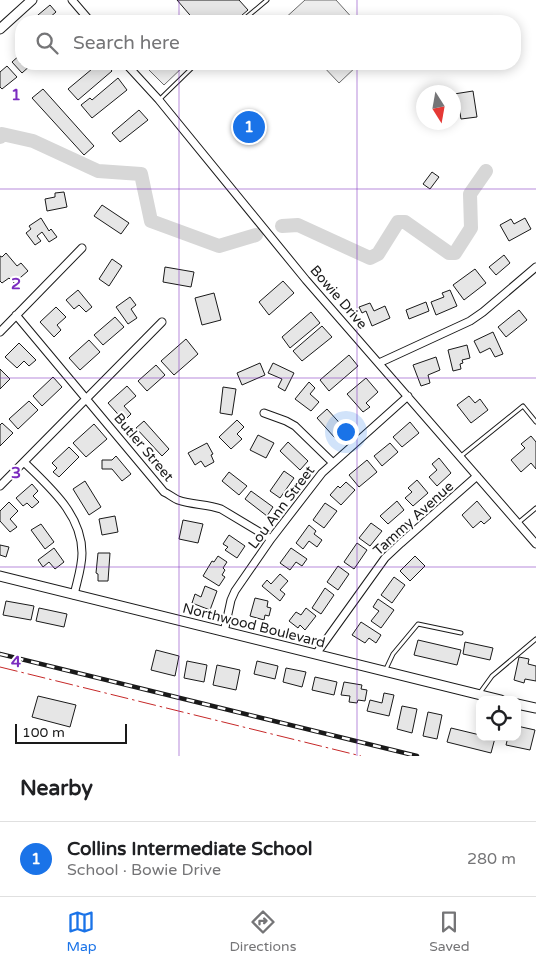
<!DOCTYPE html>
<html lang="en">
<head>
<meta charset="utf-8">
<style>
	body { margin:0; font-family:"Varela Round",sans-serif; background:#f2f2f2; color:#202124 }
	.controls { position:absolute; right:15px; bottom:15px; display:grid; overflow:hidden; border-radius:10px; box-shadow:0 2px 12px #0003 }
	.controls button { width:45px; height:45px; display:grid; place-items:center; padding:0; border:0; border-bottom:1px solid #e0e0e0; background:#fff; color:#202124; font:25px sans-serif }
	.compass { position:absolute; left:416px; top:85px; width:45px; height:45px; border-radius:50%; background:#fff; box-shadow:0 2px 12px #0003; rotate:169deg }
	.scale { position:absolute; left:15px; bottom:12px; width:112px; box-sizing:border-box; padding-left:5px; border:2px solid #1a1a1a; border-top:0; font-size:14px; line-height:18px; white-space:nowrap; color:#1a1a1a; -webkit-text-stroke:4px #fff; paint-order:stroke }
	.you { position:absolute; left:345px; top:431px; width:18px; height:18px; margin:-12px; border:4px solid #fff; border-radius:50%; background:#1a73e8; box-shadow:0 0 0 8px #1a73e833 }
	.badge { display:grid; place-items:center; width:32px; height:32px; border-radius:50%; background:#1a73e8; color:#fff; font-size:16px; font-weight:700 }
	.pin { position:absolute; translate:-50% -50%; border:2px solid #fff; box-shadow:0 1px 5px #0006 }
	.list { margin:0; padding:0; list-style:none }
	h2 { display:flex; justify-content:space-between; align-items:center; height:65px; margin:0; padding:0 20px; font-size:21px }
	h2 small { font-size:16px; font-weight:400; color:#757577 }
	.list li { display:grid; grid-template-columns:32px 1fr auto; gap:15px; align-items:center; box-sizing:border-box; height:75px; padding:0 20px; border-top:1px solid #e0e0e0 }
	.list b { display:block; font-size:19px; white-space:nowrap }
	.list p { margin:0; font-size:16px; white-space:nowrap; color:#757577 }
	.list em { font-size:16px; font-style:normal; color:#757577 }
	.icon { flex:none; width:28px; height:28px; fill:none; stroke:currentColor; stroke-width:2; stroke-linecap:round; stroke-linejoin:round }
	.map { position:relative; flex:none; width:536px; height:756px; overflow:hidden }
	.search { position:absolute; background:#fff; box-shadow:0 2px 12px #0003; left:15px; right:15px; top:15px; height:55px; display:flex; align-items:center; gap:12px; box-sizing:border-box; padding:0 18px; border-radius:20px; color:#757577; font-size:19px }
	.sheet { height:140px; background:#fff }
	nav { display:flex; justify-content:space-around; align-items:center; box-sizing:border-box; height:70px; border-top:1px solid #e0e0e0; background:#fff; font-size:14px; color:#757577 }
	nav a { display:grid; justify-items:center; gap:2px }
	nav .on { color:#1a73e8 }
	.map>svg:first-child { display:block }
	.built { fill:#ededed; stroke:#6a6a6a }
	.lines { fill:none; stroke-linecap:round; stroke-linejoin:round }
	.river { stroke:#d7d7d7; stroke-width:14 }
	.building { fill:#e6e6e6; stroke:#1a1a1a }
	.service-casing { stroke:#1a1a1a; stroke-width:5 }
	.minor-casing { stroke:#1a1a1a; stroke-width:9 }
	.tertiary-casing { stroke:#1a1a1a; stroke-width:11 }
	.service { stroke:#fff; stroke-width:3 }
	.minor { stroke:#fff; stroke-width:7 }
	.tertiary { stroke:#fff; stroke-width:9 }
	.rail-casing { stroke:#1a1a1a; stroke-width:4.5 }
	.rail { stroke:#fff; stroke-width:2.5; stroke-dasharray:8; stroke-linecap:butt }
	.power { stroke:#c62828; stroke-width:1; stroke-dasharray:18 4 2.5 4; stroke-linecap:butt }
	.grid { fill:none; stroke:#7b2cbf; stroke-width:1; stroke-opacity:0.55 }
	.labels { text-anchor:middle; stroke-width:4; stroke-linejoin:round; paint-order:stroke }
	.street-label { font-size:14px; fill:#1a1a1a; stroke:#fff }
	.grid-label { font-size:16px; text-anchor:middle; font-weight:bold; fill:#7b2cbf; stroke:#fff; stroke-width:4; stroke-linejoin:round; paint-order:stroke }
</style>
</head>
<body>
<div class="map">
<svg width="536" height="756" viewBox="0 0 536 756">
	<rect width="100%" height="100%" fill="#fff"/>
	<path class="built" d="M 305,0 L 336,0 L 355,21 L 282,21 Z
		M 146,64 L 186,64 L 164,85 L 144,65 Z
		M 321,64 L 359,64 L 339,83 Z"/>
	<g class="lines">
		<path class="river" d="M 0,137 L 2,134 L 33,141 L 98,171 L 141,174 L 151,221 L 219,246 L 256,235
			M 282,226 L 298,225 L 370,258 L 378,254 L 398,222 L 405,222 L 449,253 L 455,253 L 471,228 L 470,194 L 486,171"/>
	</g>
	<path class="building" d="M 177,0 L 239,0 L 248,10 L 235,21 L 195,21 Z
		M 50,5 L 56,12 L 49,18 L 51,21 L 33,21 L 32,20 Z
		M 21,54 L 21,64 L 32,64 L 22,73 L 12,62 Z
		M 98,64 L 106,64 L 112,71 L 78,100 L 68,89 Z
		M 7,66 L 17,77 L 2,89 L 0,87 L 0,72 Z
		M 118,78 L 127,90 L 92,118 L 81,105 L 90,98 L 92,100 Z
		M 43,89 L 94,146 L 84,155 L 32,98 Z
		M 473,91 L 477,117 L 461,119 L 459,107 L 454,107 L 454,94 Z
		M 139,110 L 148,120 L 120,142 L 112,133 Z
		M 432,172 L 439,177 L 430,189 L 423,184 Z
		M 64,192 L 67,207 L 47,211 L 45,199 L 55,197 L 55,193 Z
		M 102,205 L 129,223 L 121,234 L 94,216 Z
		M 41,218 L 49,231 L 51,229 L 57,237 L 49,242 L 42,232 L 37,236 L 41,241 L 35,245 L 26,233 L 31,229 L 29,226 Z
		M 525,218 L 531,229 L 509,241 L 500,225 L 511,219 L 514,224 Z
		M 6,253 L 17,266 L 21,263 L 28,271 L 14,283 L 9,278 L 2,283 L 0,281 L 0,256 L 2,257 Z
		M 504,255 L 510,263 L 496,275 L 489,267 Z
		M 112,259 L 122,266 L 109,286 L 99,279 Z
		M 165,267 L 194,272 L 191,287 L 163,282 Z
		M 475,269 L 486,283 L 464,300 L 453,285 Z
		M 283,281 L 294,293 L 269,315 L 259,302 Z
		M 78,290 L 92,307 L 86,312 L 79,305 L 74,309 L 66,300 Z
		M 450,290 L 457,306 L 436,315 L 431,302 L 444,297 L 442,293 Z
		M 214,293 L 221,320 L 202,325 L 195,298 Z
		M 130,297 L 136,305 L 131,309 L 137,318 L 128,324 L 116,307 Z
		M 426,302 L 429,311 L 409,319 L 406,310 Z
		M 370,303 L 374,311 L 385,306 L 390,318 L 372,326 L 366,311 L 362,313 L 359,307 Z
		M 56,307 L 66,317 L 57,325 L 61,330 L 54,337 L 40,322 Z
		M 519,310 L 527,320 L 506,337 L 498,327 Z
		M 311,312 L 320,323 L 290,348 L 282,337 Z
		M 115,317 L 124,327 L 103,345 L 94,335 Z
		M 322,326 L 332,337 L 302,361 L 293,351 Z
		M 493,332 L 503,354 L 495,357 L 490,348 L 480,353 L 474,341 Z
		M 186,339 L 198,354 L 174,375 L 161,361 Z
		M 89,340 L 100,352 L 80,370 L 69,358 Z
		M 19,343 L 36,360 L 29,366 L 24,361 L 17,368 L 5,357 Z
		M 467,345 L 470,358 L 462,360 L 463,363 L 460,364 L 461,369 L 453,371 L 448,350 Z
		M 349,355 L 358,366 L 329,391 L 320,380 Z
		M 436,357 L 440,370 L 428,375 L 430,383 L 421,386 L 413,365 Z
		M 260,363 L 265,375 L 242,385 L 237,373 Z
		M 273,363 L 294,373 L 285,391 L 278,387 L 282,379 L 268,373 Z
		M 156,365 L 165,375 L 147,391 L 138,381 Z
		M 0,369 L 10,379 L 0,389 Z
		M 53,377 L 62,387 L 42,406 L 33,396 Z
		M 366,378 L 378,392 L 366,403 L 370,407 L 363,412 L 347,394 Z
		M 309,382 L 315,388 L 310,394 L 319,402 L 311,411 L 295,399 Z
		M 127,386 L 136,396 L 124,406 L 131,414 L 124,421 L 108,403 Z
		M 223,387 L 236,389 L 232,415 L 220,413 Z
		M 469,396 L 475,403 L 480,399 L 488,410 L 471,423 L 457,405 Z
		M 29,401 L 38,410 L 18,429 L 9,419 Z
		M 327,409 L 345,429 L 335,438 L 317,418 Z
		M 237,420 L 244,427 L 237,434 L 242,439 L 231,449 L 219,437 Z
		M 144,421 L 169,449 L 162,456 L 136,428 Z
		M 410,422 L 419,433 L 402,447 L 393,437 Z
		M 2,423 L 13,433 L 0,446 L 0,425 Z
		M 94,424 L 107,439 L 86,457 L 73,443 Z
		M 258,435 L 274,443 L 266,458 L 250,450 Z
		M 531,436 L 536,442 L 536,469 L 531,463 L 521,472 L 511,460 L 525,448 L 521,444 Z
		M 288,442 L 308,461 L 300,470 L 280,451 Z
		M 207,443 L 213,454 L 211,455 L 214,462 L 205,467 L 201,461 L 195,465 L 188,453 Z
		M 390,443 L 398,452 L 382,466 L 374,456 Z
		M 69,447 L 79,457 L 59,477 L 53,472 L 57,468 L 52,463 Z
		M 116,456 L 131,474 L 122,481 L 112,469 L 102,469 L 102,460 L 112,460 Z
		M 439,458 L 451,473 L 437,486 L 429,477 L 437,470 L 432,464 Z
		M 367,460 L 377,472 L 359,487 L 349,475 Z
		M 284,471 L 294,478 L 280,498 L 270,491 Z
		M 229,472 L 247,486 L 239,495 L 222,481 Z
		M 417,480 L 428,493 L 413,506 L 405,498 L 412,492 L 408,488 Z
		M 85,481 L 101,507 L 89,515 L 73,489 Z
		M 346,482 L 355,490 L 341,505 L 330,495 L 338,486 L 340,488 Z
		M 32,484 L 38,491 L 33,496 L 39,502 L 32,508 L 27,503 L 23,506 L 16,498 Z
		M 251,491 L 273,507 L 267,516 L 245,499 Z
		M 397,501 L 404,510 L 388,524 L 380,516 Z
		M 477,501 L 491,518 L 484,524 L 481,521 L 473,528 L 462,515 Z
		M 9,502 L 18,511 L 10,519 L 17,527 L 10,532 L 0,521 L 0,511 Z
		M 325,503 L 337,511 L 324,528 L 313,520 Z
		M 115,516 L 118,532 L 102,535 L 99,519 Z
		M 183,520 L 203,524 L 198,543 L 179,539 Z
		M 371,523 L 382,531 L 370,546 L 359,538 Z
		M 41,524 L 54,542 L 45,549 L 31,530 Z
		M 309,525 L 316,531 L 314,534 L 322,540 L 317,547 L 309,541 L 303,549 L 296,543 Z
		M 229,535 L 245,546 L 237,558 L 225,550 L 228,547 L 223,544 Z
		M 357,543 L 367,550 L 354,569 L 344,562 Z
		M 0,545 L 9,547 L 6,557 L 0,555 Z
		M 54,548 L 64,562 L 55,569 L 49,562 L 43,567 L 38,560 Z
		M 291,548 L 307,559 L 302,566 L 296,562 L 290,570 L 280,563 Z
		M 98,553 L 110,553 L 108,581 L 98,581 L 98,574 L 96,573 Z
		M 218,556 L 227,562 L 223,568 L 225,570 L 222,575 L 225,577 L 219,586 L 203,576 L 212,561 L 214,562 Z
		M 415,556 L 425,566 L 410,581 L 400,571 Z
		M 338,566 L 349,574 L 338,590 L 327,582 Z
		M 280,574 L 288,581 L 280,590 L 285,594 L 280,601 L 262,586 L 267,580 L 271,584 Z
		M 394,577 L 405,585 L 392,603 L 381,595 Z
		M 205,586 L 217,591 L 210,610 L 192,603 L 195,594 L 201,597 Z
		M 325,588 L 334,595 L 321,614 L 312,608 Z
		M 255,598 L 268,601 L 267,607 L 271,608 L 269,616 L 265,615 L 264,620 L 250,616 Z
		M 378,599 L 394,610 L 381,628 L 371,621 L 379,611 L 373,607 Z
		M 6,601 L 34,606 L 31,620 L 3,615 Z
		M 39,608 L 67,614 L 64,627 L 36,621 Z
		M 306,608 L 316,616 L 305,630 L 300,625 L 298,628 L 289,621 L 296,612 L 301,615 Z
		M 361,622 L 381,635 L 376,643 L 369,638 L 365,643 L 352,635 Z
		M 418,640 L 461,650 L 457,665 L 414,655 Z
		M 465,642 L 493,648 L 490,660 L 463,654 Z
		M 156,650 L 179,656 L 175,676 L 151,670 Z
		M 519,657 L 529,659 L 528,664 L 536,666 L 536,681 L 525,679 L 524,683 L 514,680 Z
		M 187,661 L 207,665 L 204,682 L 184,678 Z
		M 257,661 L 278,666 L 275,679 L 254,674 Z
		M 217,665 L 240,670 L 236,690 L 213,685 Z
		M 286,668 L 306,672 L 302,687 L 283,682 Z
		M 315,677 L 337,682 L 334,695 L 312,690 Z
		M 344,682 L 362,685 L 361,689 L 367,690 L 365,701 L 358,700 L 357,703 L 349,702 L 350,696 L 341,695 Z
		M 384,693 L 394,695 L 389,716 L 367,711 L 370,700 L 382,703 Z
		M 38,696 L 76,705 L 70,727 L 32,717 Z
		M 402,706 L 417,709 L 412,733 L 397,729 Z
		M 428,712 L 442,715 L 437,739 L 423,736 Z
		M 517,726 L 535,730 L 530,750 L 506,745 L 508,737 L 517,737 Z
		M 451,728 L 480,735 L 480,737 L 495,738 L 491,753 L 447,742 Z"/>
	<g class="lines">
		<g class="service-casing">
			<path id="service" d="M 242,21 L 267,0
				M 159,100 L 196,64
				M 461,456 L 523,406 L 536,422
				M 518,523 L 536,508
				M 385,671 L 393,654 L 418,624 L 461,633
				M 479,694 L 492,676 L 536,639"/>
		</g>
		<g class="minor-casing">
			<path id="minor" d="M 72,0 L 90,21
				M 126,64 L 159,100 L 306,280 L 536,544
				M 16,315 L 164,492 C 169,494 173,498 178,500 C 192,505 207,504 221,509 L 271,539
				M 0,332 L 82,248
				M 379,363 L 470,321 L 483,312 L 536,267
				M 264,413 L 286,421 L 295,426 L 333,463
				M 24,462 C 49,487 82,514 82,553 C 82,567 77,581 74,595
				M 0,486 L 162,322
				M 224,632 L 231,600 L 235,591 L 271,539 L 322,473 L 408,396
				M 316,654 L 385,558 L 401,543 L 477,476"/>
		</g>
		<g class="tertiary-casing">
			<path id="tertiary" d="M 0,29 L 32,0
				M 0,576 L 501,700
				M 517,704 L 536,708"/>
		</g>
		<use href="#service" class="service"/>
		<use href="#minor" class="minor"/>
		<use href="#tertiary" class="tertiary"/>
		<g class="rail-casing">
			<path id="rail" d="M 0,654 L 417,756"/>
		</g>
		<use href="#rail" class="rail"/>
		<path class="power" d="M 0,667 L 361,756"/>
	</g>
	<path class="grid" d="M 179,0 L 179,21M 357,0 L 357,21M 179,64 L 179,756M 357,64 L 357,756M 0,189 L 536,189M 0,378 L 536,378M 0,567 L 536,567"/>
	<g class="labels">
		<g class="street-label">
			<text transform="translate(339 297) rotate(49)" y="5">Bowie Drive</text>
			<text transform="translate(144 447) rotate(50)" y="5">Butler Street</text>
			<text transform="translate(281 507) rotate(-53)" y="5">Lou Ann Street</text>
			<text transform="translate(413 518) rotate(-42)" y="5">Tammy Avenue</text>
			<text transform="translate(254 625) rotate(14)" y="5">Northwood Boulevard</text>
		</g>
	</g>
	<g class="grid-label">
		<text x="16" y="100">1</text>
		<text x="16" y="289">2</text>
		<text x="16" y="478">3</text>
		<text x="16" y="667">4</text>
	</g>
</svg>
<div class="controls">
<button><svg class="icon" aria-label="locate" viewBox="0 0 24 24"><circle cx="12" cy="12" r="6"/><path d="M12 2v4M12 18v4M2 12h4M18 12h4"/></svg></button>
</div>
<svg class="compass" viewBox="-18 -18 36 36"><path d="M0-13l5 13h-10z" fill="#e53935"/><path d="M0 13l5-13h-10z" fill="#757577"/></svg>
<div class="scale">100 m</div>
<div class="you"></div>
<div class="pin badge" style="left:249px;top:127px">1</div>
<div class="search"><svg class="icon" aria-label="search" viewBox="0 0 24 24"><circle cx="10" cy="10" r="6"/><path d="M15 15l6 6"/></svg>Search here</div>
</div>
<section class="sheet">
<h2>Nearby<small></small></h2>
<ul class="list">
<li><span class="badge">1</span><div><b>Collins Intermediate School</b><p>School · Bowie Drive</p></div><em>280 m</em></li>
</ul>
</section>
<nav>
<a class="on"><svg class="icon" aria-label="map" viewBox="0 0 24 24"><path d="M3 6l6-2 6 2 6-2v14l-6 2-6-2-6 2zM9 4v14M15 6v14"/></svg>Map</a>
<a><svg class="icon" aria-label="directions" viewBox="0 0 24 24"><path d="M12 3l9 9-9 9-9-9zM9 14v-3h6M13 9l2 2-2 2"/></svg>Directions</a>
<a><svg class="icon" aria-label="saved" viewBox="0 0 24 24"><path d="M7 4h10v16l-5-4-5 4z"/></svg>Saved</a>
</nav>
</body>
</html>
